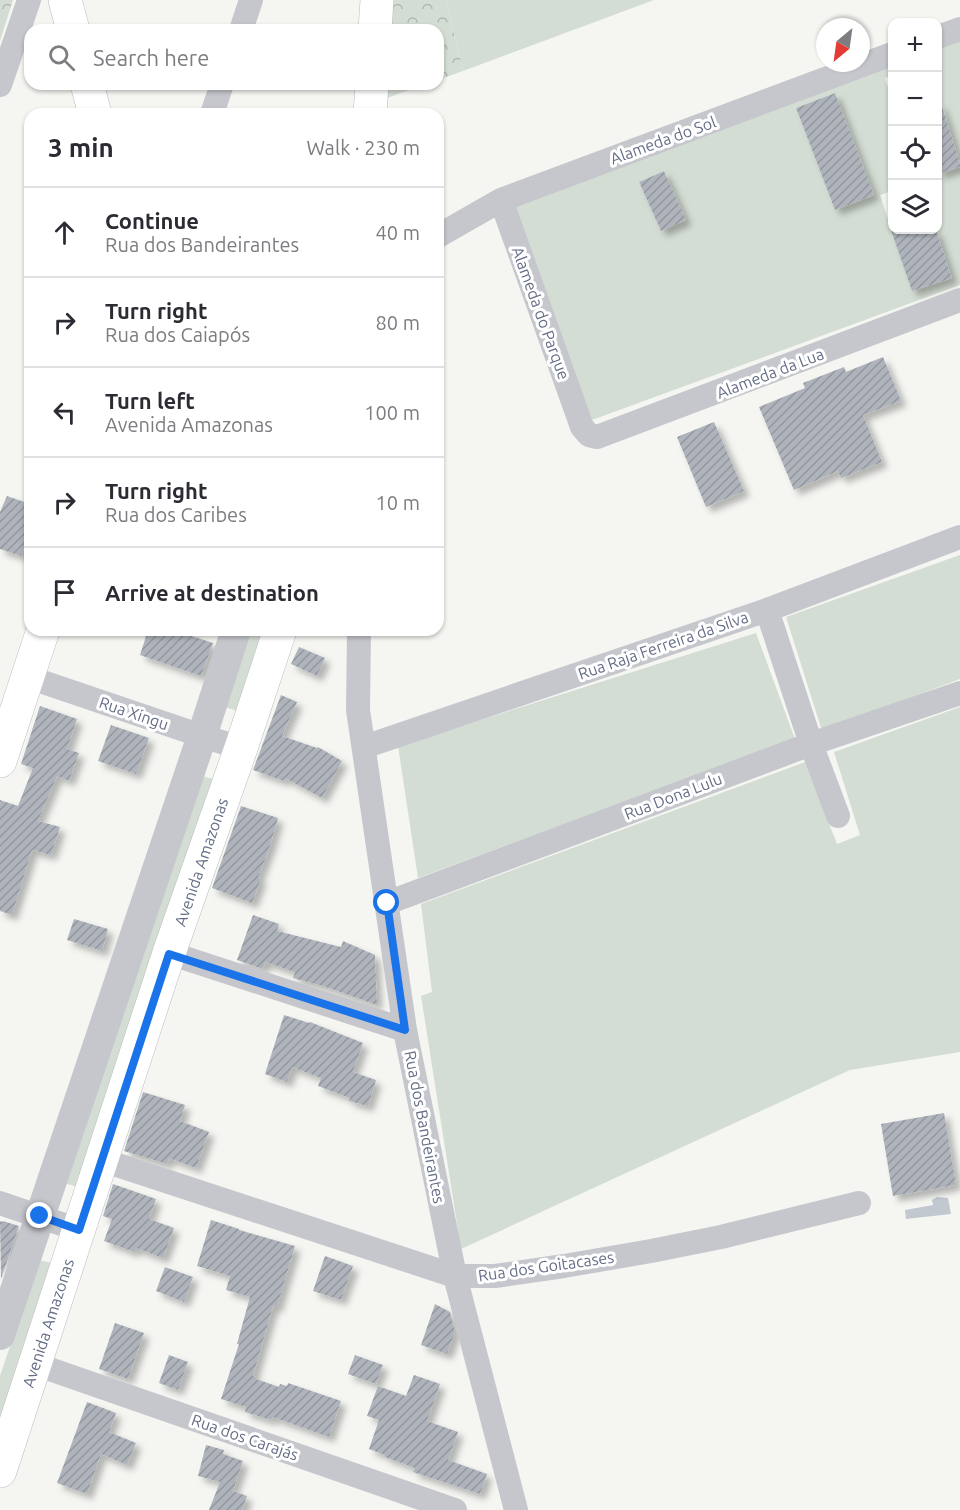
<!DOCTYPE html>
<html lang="en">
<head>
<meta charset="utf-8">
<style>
	body { margin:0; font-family:Ubuntu,sans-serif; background:#f7f7f7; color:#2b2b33 }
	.controls { position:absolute; right:18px; top:18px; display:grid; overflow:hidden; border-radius:12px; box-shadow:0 2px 4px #0004 }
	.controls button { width:54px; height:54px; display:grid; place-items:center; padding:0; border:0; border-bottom:2px solid #e1e1e2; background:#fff; color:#2b2b33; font:30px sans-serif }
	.compass { position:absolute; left:816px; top:18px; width:54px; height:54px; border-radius:50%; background:#fff; box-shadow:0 2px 4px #0004; rotate:209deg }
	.stop { position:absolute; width:18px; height:18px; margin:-14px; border:4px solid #1a73e8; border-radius:50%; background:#fff }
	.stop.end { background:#1a73e8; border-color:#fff; box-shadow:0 2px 6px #0008 }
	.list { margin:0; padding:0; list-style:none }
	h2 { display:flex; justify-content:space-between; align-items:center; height:78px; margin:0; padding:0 24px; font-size:26px }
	h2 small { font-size:20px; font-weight:400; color:#7c7c81 }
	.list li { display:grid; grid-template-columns:39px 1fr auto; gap:18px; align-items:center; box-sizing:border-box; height:90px; padding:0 24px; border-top:2px solid #e1e1e2 }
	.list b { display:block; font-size:22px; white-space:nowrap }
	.list p { margin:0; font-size:20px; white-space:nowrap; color:#7c7c81 }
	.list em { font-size:20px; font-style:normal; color:#7c7c81 }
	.icon { flex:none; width:33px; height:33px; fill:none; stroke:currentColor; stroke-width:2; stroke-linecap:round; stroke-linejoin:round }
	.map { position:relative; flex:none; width:960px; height:1510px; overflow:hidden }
	.search { position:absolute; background:#fff; box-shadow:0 2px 4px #0004; left:24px; top:24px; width:420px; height:66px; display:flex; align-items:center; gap:15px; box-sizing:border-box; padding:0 21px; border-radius:18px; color:#7c7c81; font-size:22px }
	.panel { position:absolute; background:#fff; box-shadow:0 2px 4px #0004; left:24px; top:108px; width:420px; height:528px; border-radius:18px }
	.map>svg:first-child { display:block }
	.grass { fill:#d4ddd3; fill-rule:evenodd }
	.forest { fill:url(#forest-crowns) }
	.water { fill:#c1c8d0 }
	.building { fill:url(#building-hatch); filter:url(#shadow) }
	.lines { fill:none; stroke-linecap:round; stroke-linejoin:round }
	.secondary-casing { stroke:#babcc2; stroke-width:34 }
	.minor { stroke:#c5c7cc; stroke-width:24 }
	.tertiary { stroke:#c5c7cc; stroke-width:30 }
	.secondary { stroke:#fff; stroke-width:33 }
	.route { stroke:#1a73e8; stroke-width:8 }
	.labels { text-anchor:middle; stroke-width:6; stroke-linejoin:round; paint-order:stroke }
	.street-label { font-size:16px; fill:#636d85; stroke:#fff }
</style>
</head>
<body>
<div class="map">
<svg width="960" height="1510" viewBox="0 0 960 1510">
	<defs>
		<pattern id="forest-crowns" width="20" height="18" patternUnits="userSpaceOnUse" patternTransform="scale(1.5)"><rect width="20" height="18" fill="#d4ddd3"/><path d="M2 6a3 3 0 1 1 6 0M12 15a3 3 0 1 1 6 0" fill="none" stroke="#b0b7b1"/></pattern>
		<pattern id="building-hatch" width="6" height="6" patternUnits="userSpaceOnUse" patternTransform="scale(1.5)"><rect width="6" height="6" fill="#afb4bc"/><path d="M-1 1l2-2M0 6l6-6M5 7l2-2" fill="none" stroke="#92979e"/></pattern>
		<filter id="shadow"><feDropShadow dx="5.5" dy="5.5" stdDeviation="3" flood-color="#0004"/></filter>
	</defs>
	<rect width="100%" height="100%" fill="#f5f6f2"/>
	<path class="grass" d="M 446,0 L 654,0 L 463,71 Z
		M 960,39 L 960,163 L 938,93 L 938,47 Z
		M 892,64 L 892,76 L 885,78 L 892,101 L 892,191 L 880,195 L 912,291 L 952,278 L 936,230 L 938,230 L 938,174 L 960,167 L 960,285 L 592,420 L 511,203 ZM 835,93 L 874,195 L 835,210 L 796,108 ZM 664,171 L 686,220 L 661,231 L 639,182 Z
		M 960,555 L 960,679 L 822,731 L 786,617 Z
		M 247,630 L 268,630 L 241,712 L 221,706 Z
		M 756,633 L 795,739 L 418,878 L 398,746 Z
		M 960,707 L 960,1052 L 850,1070 L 461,1249 L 421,996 L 432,992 L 421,904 L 805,762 L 837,844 L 860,835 L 834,752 Z
		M 196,774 L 219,781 L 85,1189 L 64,1183 Z
		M 39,1260 L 56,1264 L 0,1440 L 0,1376 Z"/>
	<path class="forest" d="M 0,0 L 13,0 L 0,41 Z
		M 390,0 L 446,0 L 463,71 L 438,80 L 438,30 L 388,30 Z
		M 384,84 L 426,84 L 384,99 Z"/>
	<path class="water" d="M 937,1197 L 948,1198 L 951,1214 L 906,1219 L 905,1210 L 933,1205 L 932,1200 Z"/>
	<path class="building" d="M 835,93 L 874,195 L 835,210 L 796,108 Z
		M 941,103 L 960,163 L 960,167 L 938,174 L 938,104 Z
		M 664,171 L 686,220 L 661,231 L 639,182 Z
		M 891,230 L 936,230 L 952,278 L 912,291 Z
		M 883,357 L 901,401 L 863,415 L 882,462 L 841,478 L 838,471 L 794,490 L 759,407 L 805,388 L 803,383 L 844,367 L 846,372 Z
		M 714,422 L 744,491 L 706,507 L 677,437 Z
		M 7,496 L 30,504 L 30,531 L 21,556 L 0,549 L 0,512 Z
		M 148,630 L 173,630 L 213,643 L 201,676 L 140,655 Z
		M 299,647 L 325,658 L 317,676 L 291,664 Z
		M 281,695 L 297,702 L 282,736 L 317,748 L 318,747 L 342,761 L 322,798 L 285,778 L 284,781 L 253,770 Z
		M 40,706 L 77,719 L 67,749 L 79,753 L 69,781 L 57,776 L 38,821 L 60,827 L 51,855 L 32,850 L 12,915 L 0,911 L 0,800 L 18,806 L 33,768 L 21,764 Z
		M 111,725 L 149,738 L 136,774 L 98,761 Z
		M 241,806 L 278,818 L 270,846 L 258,878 L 261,879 L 252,903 L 212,888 Z
		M 253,915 L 279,924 L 277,931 L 341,947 L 343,941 L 375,955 L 377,1005 L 323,986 L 293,978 L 295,972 L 265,962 L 263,969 L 237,960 Z
		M 74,919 L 108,929 L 102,951 L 67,940 Z
		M 284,1015 L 309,1023 L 310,1022 L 363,1043 L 353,1072 L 376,1080 L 368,1106 L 349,1101 L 350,1098 L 318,1086 L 321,1078 L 292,1067 L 287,1082 L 265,1074 Z
		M 143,1092 L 185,1105 L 180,1121 L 209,1132 L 196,1168 L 169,1158 L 167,1164 L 124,1151 Z
		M 944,1113 L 956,1185 L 893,1196 L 881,1124 Z
		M 113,1184 L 156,1199 L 149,1219 L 174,1228 L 163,1258 L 136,1248 L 134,1252 L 104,1241 L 112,1219 L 103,1216 Z
		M 211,1220 L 239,1229 L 239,1230 L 295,1246 L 277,1307 L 273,1306 L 253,1376 L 256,1377 L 256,1379 L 279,1387 L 280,1384 L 287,1386 L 288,1383 L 341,1401 L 329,1437 L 273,1417 L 271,1420 L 245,1412 L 246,1407 L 221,1399 L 239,1344 L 237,1344 L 250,1297 L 226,1290 L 230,1276 L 197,1266 Z
		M 0,1221 L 3,1222 L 3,1221 L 19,1226 L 1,1279 Z
		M 325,1256 L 353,1266 L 341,1300 L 313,1291 Z
		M 165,1267 L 193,1277 L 184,1302 L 156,1291 Z
		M 435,1304 L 450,1312 L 455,1332 L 447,1354 L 421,1345 Z
		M 115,1323 L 144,1333 L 128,1379 L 99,1369 Z
		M 169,1355 L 188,1362 L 178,1390 L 159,1383 Z
		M 355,1355 L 383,1365 L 376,1384 L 348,1374 Z
		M 414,1375 L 440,1384 L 427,1421 L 458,1432 L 448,1460 L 487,1474 L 480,1494 L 413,1472 L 415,1468 L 385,1457 L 385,1455 L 369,1449 L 379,1420 L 367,1416 L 378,1386 L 406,1396 Z
		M 87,1402 L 116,1413 L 109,1432 L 136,1443 L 127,1465 L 101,1454 L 87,1494 L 57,1483 Z
		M 206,1445 L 224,1450 L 223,1454 L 243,1461 L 233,1491 L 247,1496 L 242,1510 L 209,1510 L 220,1482 L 198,1476 Z"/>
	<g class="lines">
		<g class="secondary-casing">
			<path id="secondary" d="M 65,0 L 73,30
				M 375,30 L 377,0
				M 87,84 L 95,114
				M 370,114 L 372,84
				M 0,761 L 43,630
				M 0,1471 L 169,953 L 241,748 L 280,630"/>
		</g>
		<path class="minor" d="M 241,30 L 251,0
			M 938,37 L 960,29
			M 0,85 L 29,0
			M 212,114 L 222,84
			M 501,200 L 582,427 L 589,435 L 597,437 L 960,300
			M 438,236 L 501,200 L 892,54
			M 767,610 L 811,744 L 838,816
			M 359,630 L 358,710 L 405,1030 L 455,1276 L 516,1510
			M 28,677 L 202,736 L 241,748
			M 364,747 L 767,610 L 960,537
			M 387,903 L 811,744 L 960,693
			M 169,953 L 405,1030
			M 102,1160 L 455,1276 L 495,1276 L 564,1266 L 651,1251 L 721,1237 L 859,1203
			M 0,1203 L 79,1230
			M 35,1364 L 455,1510"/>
		<path class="tertiary" d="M 0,1335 L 202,736 L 236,630"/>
		<use href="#secondary" class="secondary"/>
	</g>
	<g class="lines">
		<path class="route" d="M 40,1216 L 79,1230 L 169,954 L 405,1030 L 387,903"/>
	</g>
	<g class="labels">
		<g class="street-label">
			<text transform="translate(663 140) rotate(-20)" y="6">Alameda do Sol</text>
			<text transform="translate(541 313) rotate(70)" y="6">Alameda do Parque</text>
			<text transform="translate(770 373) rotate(-21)" y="6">Alameda da Lua</text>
			<text transform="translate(663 645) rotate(-19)" y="6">Rua Raja Ferreira da Silva</text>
			<text transform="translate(134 713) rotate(19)" y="6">Rua Xingu</text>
			<text transform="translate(673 796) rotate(-21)" y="6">Rua Dona Lulu</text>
			<text transform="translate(201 862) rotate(-71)" y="6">Avenida Amazonas</text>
			<text transform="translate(425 1127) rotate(79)" y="6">Rua dos Bandeirantes</text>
			<text transform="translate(546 1266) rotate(-8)" y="6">Rua dos Goitacases</text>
			<text transform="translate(48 1323) rotate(-72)" y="6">Avenida Amazonas</text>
			<text transform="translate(245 1437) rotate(19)" y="6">Rua dos Carajás</text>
		</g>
	</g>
</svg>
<div class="controls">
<button>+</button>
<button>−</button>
<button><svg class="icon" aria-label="locate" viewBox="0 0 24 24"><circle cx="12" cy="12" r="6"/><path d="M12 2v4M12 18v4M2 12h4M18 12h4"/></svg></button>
<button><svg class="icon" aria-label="layers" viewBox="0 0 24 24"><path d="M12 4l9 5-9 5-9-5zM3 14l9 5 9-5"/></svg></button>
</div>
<svg class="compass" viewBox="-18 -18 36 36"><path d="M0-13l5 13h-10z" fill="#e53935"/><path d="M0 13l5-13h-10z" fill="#7c7c81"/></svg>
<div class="stop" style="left:387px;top:903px"></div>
<div class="stop end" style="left:40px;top:1216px"></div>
<div class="search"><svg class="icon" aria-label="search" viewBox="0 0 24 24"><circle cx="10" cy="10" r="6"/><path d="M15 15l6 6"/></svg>Search here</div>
<section class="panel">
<h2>3 min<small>Walk · 230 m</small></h2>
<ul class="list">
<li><svg class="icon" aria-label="ahead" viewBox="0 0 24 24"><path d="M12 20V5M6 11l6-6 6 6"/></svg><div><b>Continue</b><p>Rua dos Bandeirantes</p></div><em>40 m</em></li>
<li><svg class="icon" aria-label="right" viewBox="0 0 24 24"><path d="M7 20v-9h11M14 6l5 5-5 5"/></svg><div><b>Turn right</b><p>Rua dos Caiapós</p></div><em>80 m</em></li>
<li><svg class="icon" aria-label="left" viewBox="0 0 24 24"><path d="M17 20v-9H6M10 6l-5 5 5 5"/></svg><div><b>Turn left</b><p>Avenida Amazonas</p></div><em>100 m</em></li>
<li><svg class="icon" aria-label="right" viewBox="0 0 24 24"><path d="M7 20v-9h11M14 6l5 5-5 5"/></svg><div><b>Turn right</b><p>Rua dos Caribes</p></div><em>10 m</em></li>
<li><svg class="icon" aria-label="arrive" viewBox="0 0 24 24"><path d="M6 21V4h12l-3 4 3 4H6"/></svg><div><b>Arrive at destination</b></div></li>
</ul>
</section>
</div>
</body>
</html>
